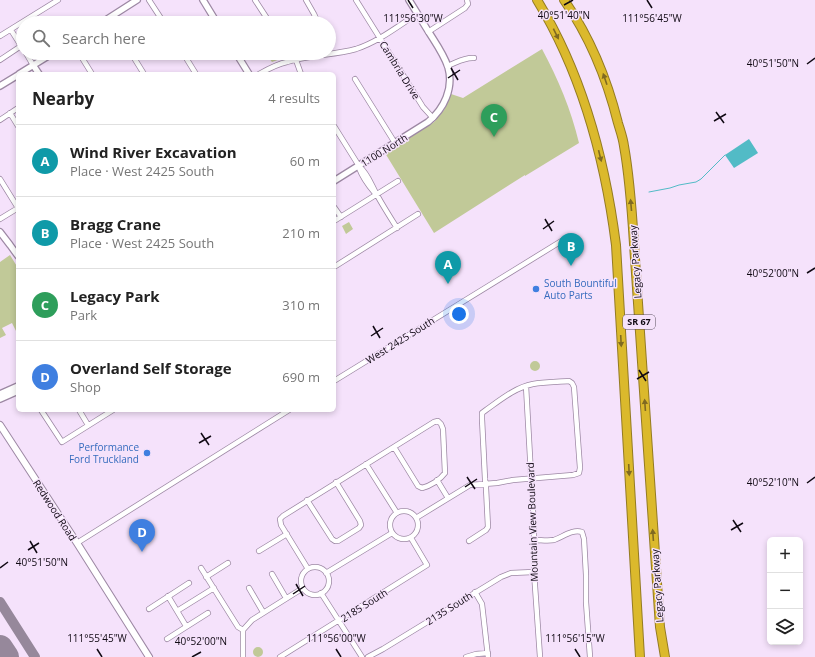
<!DOCTYPE html>
<html lang="en">
<head>
<meta charset="utf-8">
<style>
	body { margin:0; font-family:"Open Sans",sans-serif; background:#f2f2f2; color:#222 }
	.controls { position:absolute; right:12px; bottom:12px; display:grid; overflow:hidden; border-radius:6px; box-shadow:0 2px 6px #0003 }
	.controls button { width:36px; height:36px; display:grid; place-items:center; padding:0; border:0; border-bottom:1px solid #e0e0e0; background:#fff; color:#222; font:20px sans-serif }
	.you { position:absolute; left:459px; top:314px; width:14px; height:14px; margin:-10px; border:3px solid #fff; border-radius:50%; background:#1a73e8; box-shadow:0 0 0 6px #1a73e833 }
	.badge { display:grid; place-items:center; width:26px; height:26px; border-radius:50%; background:#d93025; color:#fff; font-size:13px; font-weight:700 }
	.pin { position:absolute; translate:-50% -33px; filter:drop-shadow(0 1px 2px #0008) }
	.pin::after { content:''; position:absolute; top:21px; width:14px; height:12px; background:inherit; clip-path:polygon(0 0,100% 0,50% 100%) }
	.list { margin:0; padding:0; list-style:none }
	h2 { display:flex; justify-content:space-between; align-items:center; height:52px; margin:0; padding:0 16px; font-size:17px }
	h2 small { font-size:13px; font-weight:400; color:#767676 }
	.list li { display:grid; grid-template-columns:26px 1fr auto; gap:12px; align-items:center; box-sizing:border-box; height:72px; padding:0 16px; border-top:1px solid #e0e0e0 }
	.list b { display:block; font-size:15px; white-space:nowrap }
	.list p { margin:0; font-size:13px; white-space:nowrap; color:#767676 }
	.list em { font-size:13px; font-style:normal; color:#767676 }
	.icon { flex:none; width:22px; height:22px; fill:none; stroke:currentColor; stroke-width:2; stroke-linecap:round; stroke-linejoin:round }
	.map { position:relative; flex:none; width:815px; height:657px; overflow:hidden }
	.search { position:absolute; background:#fff; box-shadow:0 2px 6px #0003; left:16px; top:16px; width:320px; height:44px; display:flex; align-items:center; gap:10px; box-sizing:border-box; padding:0 14px; border-radius:22px; color:#767676; font-size:15px }
	.panel { position:absolute; background:#fff; box-shadow:0 2px 6px #0003; left:16px; top:72px; width:320px; height:340px; border-radius:6px }
	.map>svg:first-child { display:block }
	.green { fill:#c1c998 }
	.water { fill:#52bbc6 }
	.lines { fill:none; stroke-linecap:round; stroke-linejoin:round }
	.stream { stroke:#52bbc6; stroke-width:1 }
	.taxiway { stroke:#96889b; stroke-width:10 }
	.runway { stroke:#96889b; stroke-width:26 }
	.minor-casing { stroke:#9d88a4; stroke-width:6 }
	.tertiary-casing { stroke:#9d88a4; stroke-width:8 }
	.secondary-casing { stroke:#9d88a4; stroke-width:8 }
	.motorway-casing { stroke:#947b23; stroke-width:10 }
	.minor { stroke:#fff; stroke-width:4.5 }
	.tertiary { stroke:#fff; stroke-width:5.5 }
	.secondary { stroke:#fff; stroke-width:6 }
	.motorway { stroke:#dbb92c; stroke-width:8 }
	.oneway { fill:#806a21 }
	.ticks { fill:none; stroke:#100913; stroke-width:1.5 }
	.shop-dot { fill:#3f7fe0; stroke:#f5e2fb; stroke-width:1.5 }
	.labels { text-anchor:middle; stroke-width:3; stroke-linejoin:round; paint-order:stroke }
	.shield { fill:#f5e2fb; stroke:#554a59; stroke-width:1 }
	.shield-label { font-size:9px; font-weight:bold; fill:#100913 }
	.street-label { font-size:10px; fill:#100913; stroke:#f5e2fb }
	.shop-label { font-size:10px; fill:#366cbe; stroke:#f5e2fb; text-anchor:start }
	.ticks-label { font-size:10px; text-anchor:middle; fill:#100913; stroke:#f5e2fb; stroke-width:3; stroke-linejoin:round; paint-order:stroke }
</style>
</head>
<body>
<div class="map">
<svg width="815" height="657" viewBox="0 0 815 657">
	<rect width="100%" height="100%" fill="#f5e2fb"/>
	<path class="green" d="M 542,49 C 558,79 571,109 579,143 L 525,176 L 525,175 L 434,233 L 385,153 L 434,122 L 444,110 L 451,94 L 463,98 Z
		M 265,53 L 302,53 L 289,56 L 272,62 Z
		M 349,222 L 353,229 L 346,234 L 342,226 Z
		M 10,255 L 18,268 L 18,330 L 16,331 L 12,323 L 2,328 L 6,335 L 0,338 L 0,262 Z
		M530 366a5 5 0 1 1 10 0a5 5 0 1 1-10 0Z
		M253 652a5 5 0 1 1 10 0a5 5 0 1 1-10 0Z"/>
	<path class="water" d="M 749,139 L 758,153 L 734,168 L 725,155 Z"/>
	<g class="lines">
		<path class="stream" d="M 649,192 L 670,188 L 679,185 L 696,182 L 701,179 L 725,155"/>
		<path class="taxiway" d="M 0,602 L 35,657
			M 0,650 L 4,654"/>
		<path class="runway" d="M 0,648 L 6,657"/>
		<g class="minor-casing">
			<path id="minor" d="M 149,0 L 164,23
				M 255,0 L 270,23
				M 306,0 L 314,14 L 318,23
				M 356,0 L 423,107 L 433,118
				M 11,30 L 23,49
				M 428,32 L 465,8 L 468,4 L 467,0
				M 0,36 L 58,0
				M 26,53 L 33,65
				M 79,53 L 92,74
				M 131,53 L 144,74
				M 183,53 L 196,74
				M 0,60 L 21,46
				M 296,60 L 301,74
				M 447,66 C 456,63 464,57 474,58
				M 259,74 C 268,69 277,64 287,62 C 310,55 334,55 356,49 C 378,42 398,26 417,14
				M 355,79 L 395,143
				M 10,113 L 18,126
				M 0,120 L 18,108
				M 334,126 L 359,166 C 368,174 371,184 377,195 C 383,206 390,217 397,228
				M 359,168 C 362,176 368,185 374,192
				M 0,179 L 18,208
				M 334,207 L 341,217
				M 0,219 L 18,208
				M 334,221 L 398,181
				M 334,267 L 418,214
				M 334,381 L 568,237
				M 526,386 L 534,528 L 534,572 L 540,657
				M 41,410 L 62,442 L 113,410
				M 79,410 L 88,425
				M 366,464 L 397,513
				M 437,480 L 448,498
				M 307,500 L 332,539 L 335,541 L 338,541 L 359,528 L 361,525 L 360,521 L 336,482
				M390 525a14 14 0 1 1 28 0a14 14 0 1 1-28 0Z
				M 416,518 L 470,485 L 497,483 L 513,480 L 573,475 L 579,473 L 580,468 L 574,387 L 572,383 L 569,381 C 557,382 545,382 533,384 C 516,387 500,400 486,410 L 482,413 L 482,419 L 485,479 L 486,488 L 488,527 L 486,530 L 469,541
				M 535,540 C 541,540 548,541 554,540 C 563,537 572,529 582,532 L 584,539 L 586,575 L 586,602 L 590,657
				M 77,543 L 289,410
				M 259,551 L 287,534
				M301 581a14 14 0 1 1 28 0a14 14 0 1 1-28 0Z
				M 201,568 L 238,627 L 243,630
				M 308,569 L 281,525 L 280,519 L 283,516 L 434,422 L 438,421 L 441,424 L 443,429 L 445,473 C 440,480 430,486 422,488 L 418,486 L 394,447
				M 326,573 L 392,533
				M 272,574 L 286,598
				M 206,577 L 228,563
				M 249,588 L 263,612
				M 475,592 L 482,604 L 488,657
				M 321,593 L 362,657
				M 168,596 L 186,626
				M 149,609 L 189,583
				M 177,611 L 214,588
				M 167,639 L 208,613
				M 243,657 L 243,630 L 252,620 L 303,588
				M 280,657 L 427,565 L 411,538
				M 368,657 L 383,649 L 501,577 L 511,573 L 534,572
				M 466,657 L 476,654 L 488,653"/>
		</g>
		<g class="tertiary-casing">
			<path id="tertiary" d="M 203,0 L 217,23
				M 101,23 L 137,0
				M 236,53 L 249,74
				M 33,65 L 39,74
				M 19,74 L 53,53
				M 0,86 L 18,75
				M 334,181 L 428,122 C 444,109 454,88 448,67 C 444,55 437,45 430,34 C 423,23 416,11 409,0
				M 0,232 L 10,245 L 18,256
				M 0,394 L 18,386
				M 0,399 L 18,391"/>
		</g>
		<g class="secondary-casing">
			<path id="secondary" d="M 0,425 L 77,543 L 149,657"/>
		</g>
		<g class="motorway-casing">
			<path id="motorway" d="M 537,0 C 583,75 605,159 616,245 L 640,657
				M 564,0 C 590,37 607,79 618,123 C 620,130 623,138 624,146 C 630,179 632,212 634,244 L 660,627 L 665,657"/>
		</g>
		<use href="#minor" class="minor"/>
		<use href="#tertiary" class="tertiary"/>
		<use href="#secondary" class="secondary"/>
		<use href="#motorway" class="motorway"/>
	</g>
	<defs><path id="oneway-solid" d="M-6-.8H1V-3.2L6.5 0L1 3.2V.8H-6Z"/></defs>
	<g class="oneway">
		<use href="#oneway-solid" transform="translate(556 34) rotate(64)"/>
		<use href="#oneway-solid" transform="translate(605 79) rotate(-109)"/>
		<use href="#oneway-solid" transform="translate(600 156) rotate(76)"/>
		<use href="#oneway-solid" transform="translate(631 205) rotate(-95)"/>
		<use href="#oneway-solid" transform="translate(621 341) rotate(87)"/>
		<use href="#oneway-solid" transform="translate(645 405) rotate(-94)"/>
		<use href="#oneway-solid" transform="translate(629 470) rotate(87)"/>
		<use href="#oneway-solid" transform="translate(653 535) rotate(-94)"/>
	</g>
	<path class="ticks" d="M 408,0 L 413,8M 647,0 L 652,8M 564,5 L 573,0M 807,64 L 815,58M 451,68 L 458,80M 448,78 L 460,70M 716,112 L 724,123M 714,121 L 726,114M 545,219 L 552,231M 543,229 L 554,221M 807,273 L 815,268M 373,326 L 380,338M 371,336 L 383,328M 639,370 L 646,381M 637,379 L 649,372M 201,433 L 209,445M 199,443 L 211,436M 467,477 L 475,489M 807,483 L 815,477M 465,487 L 477,479M 733,520 L 741,532M 731,530 L 743,523M 30,541 L 37,553M 28,550 L 39,543M 0,568 L 8,562M 296,584 L 303,596M 293,594 L 305,586M 97,649 L 102,657M 336,649 L 341,657M 575,649 L 580,657M 192,657 L 201,652"/>
	<g class="shop-dot">
		<circle cx="536" cy="289" r="4"/>
		<circle cx="147" cy="453" r="4"/>
	</g>
	<g class="labels">
		<rect class="shield" x="623" y="315" width="32" height="14" rx="3"/>
		<g class="shield-label">
			<text x="639" y="325">SR 67</text>
		</g>
		<g class="street-label">
			<text transform="translate(400 70) rotate(58)" y="4">Cambria Drive</text>
			<text transform="translate(384 150) rotate(-32)" y="4">1100 North</text>
			<text transform="translate(635 262) rotate(-94)" y="4">Legacy Parkway</text>
			<text transform="translate(400 340) rotate(-32)" y="4">West 2425 South</text>
			<text transform="translate(55 510) rotate(57)" y="4">Redwood Road</text>
			<text transform="translate(532 522) rotate(-92)" y="4">Mountain View Boulevard</text>
			<text transform="translate(657 586) rotate(-94)" y="4">Legacy Parkway</text>
			<text transform="translate(364 605) rotate(-32)" y="4">2185 South</text>
			<text transform="translate(449 608) rotate(-32)" y="4">2135 South</text>
		</g>
		<g class="shop-label">
			<text x="544" y="287">South Bountiful<tspan x="544" dy="12">Auto Parts</tspan></text>
			<text x="139" y="451" text-anchor="end">Performance<tspan x="139" dy="12">Ford Truckland</tspan></text>
		</g>
	</g>
	<g class="ticks-label">
		<text x="564" y="19">40°51'40"N</text>
		<text x="413" y="22">111°56'30"W</text>
		<text x="652" y="22">111°56'45"W</text>
		<text x="773" y="67">40°51'50"N</text>
		<text x="773" y="277">40°52'00"N</text>
		<text x="773" y="486">40°52'10"N</text>
		<text x="42" y="566">40°51'50"N</text>
		<text x="97" y="642">111°55'45"W</text>
		<text x="336" y="642">111°56'00"W</text>
		<text x="575" y="642">111°56'15"W</text>
		<text x="201" y="645">40°52'00"N</text>
	</g>
</svg>
<div class="controls">
<button>+</button>
<button>−</button>
<button><svg class="icon" aria-label="layers" viewBox="0 0 24 24"><path d="M12 4l9 5-9 5-9-5zM3 14l9 5 9-5"/></svg></button>
</div>
<div class="you"></div>
<div class="pin badge" style="left:448px;top:284px;background:#0f9aa8">A</div>
<div class="pin badge" style="left:571px;top:266px;background:#0f9aa8">B</div>
<div class="pin badge" style="left:494px;top:137px;background:#2e9e5b">C</div>
<div class="pin badge" style="left:142px;top:552px;background:#3f7fe0">D</div>
<div class="search"><svg class="icon" aria-label="search" viewBox="0 0 24 24"><circle cx="10" cy="10" r="6"/><path d="M15 15l6 6"/></svg>Search here</div>
<section class="panel">
<h2>Nearby<small>4 results</small></h2>
<ul class="list">
<li><span class="badge" style="background:#0f9aa8">A</span><div><b>Wind River Excavation</b><p>Place · West 2425 South</p></div><em>60 m</em></li>
<li><span class="badge" style="background:#0f9aa8">B</span><div><b>Bragg Crane</b><p>Place · West 2425 South</p></div><em>210 m</em></li>
<li><span class="badge" style="background:#2e9e5b">C</span><div><b>Legacy Park</b><p>Park</p></div><em>310 m</em></li>
<li><span class="badge" style="background:#3f7fe0">D</span><div><b>Overland Self Storage</b><p>Shop</p></div><em>690 m</em></li>
</ul>
</section>
</div>
</body>
</html>
